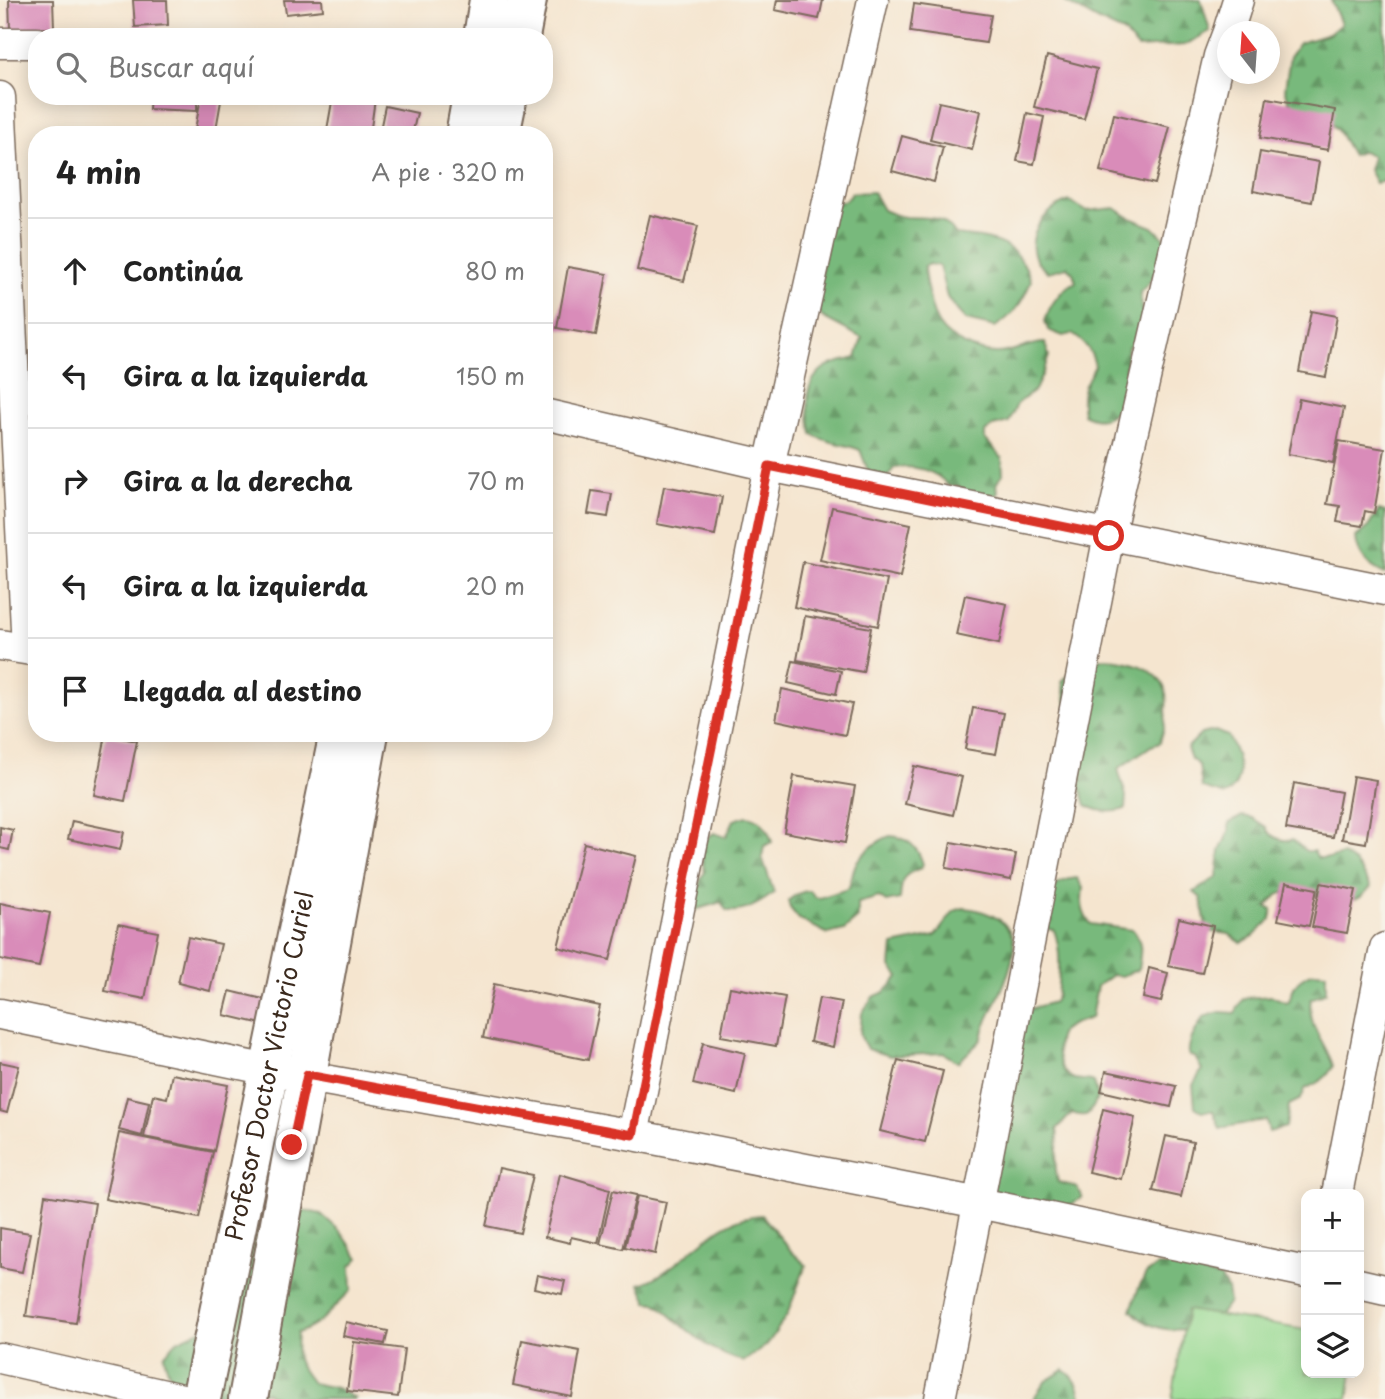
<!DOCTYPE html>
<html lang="es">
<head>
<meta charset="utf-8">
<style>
	body { margin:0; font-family:"Playpen Sans",sans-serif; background:#f2f2f2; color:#222 }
	.controls { position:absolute; right:21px; bottom:21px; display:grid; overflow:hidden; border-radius:14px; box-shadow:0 4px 18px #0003 }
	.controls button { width:63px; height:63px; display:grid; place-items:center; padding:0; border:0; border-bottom:2px solid #e0e0e0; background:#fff; color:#222; font:35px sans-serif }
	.compass { position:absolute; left:1217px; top:21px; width:63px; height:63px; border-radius:50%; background:#fff; box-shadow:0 4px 18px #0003; rotate:343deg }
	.stop { position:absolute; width:21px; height:21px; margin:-16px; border:5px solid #d93025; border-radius:50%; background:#fff }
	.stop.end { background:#d93025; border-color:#fff; box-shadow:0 2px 7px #0008 }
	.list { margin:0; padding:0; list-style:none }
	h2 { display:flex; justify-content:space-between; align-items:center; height:91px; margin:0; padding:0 28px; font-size:30px }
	h2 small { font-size:23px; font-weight:400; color:#767676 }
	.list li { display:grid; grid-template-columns:46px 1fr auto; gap:21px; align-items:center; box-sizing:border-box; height:105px; padding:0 28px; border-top:2px solid #e0e0e0 }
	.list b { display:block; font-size:26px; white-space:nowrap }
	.list em { font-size:23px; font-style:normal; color:#767676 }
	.icon { flex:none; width:38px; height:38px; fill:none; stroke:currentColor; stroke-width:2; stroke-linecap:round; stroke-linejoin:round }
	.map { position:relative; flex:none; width:1385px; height:1399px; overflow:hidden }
	.search { position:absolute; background:#fff; box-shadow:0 4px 18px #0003; left:28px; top:28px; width:525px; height:77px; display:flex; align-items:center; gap:18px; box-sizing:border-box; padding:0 24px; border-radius:28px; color:#767676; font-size:26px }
	.panel { position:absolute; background:#fff; box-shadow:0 4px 18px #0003; left:28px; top:126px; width:525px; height:616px; border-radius:28px }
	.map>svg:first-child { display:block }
	.forest { fill:url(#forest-firs); stroke:#5a724c; stroke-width:2 }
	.pitch { fill:#96d991; stroke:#688258; stroke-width:2 }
	.building { fill:#d98cb9 }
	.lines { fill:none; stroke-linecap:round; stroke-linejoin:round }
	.minor-casing { stroke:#7c6b5c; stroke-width:33 }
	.major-casing { stroke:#7c6b5c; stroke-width:42 }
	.minor { stroke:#fff; stroke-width:30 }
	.major { stroke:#fff; stroke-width:38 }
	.route { stroke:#d93025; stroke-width:9 }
	.labels { text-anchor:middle; stroke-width:5; stroke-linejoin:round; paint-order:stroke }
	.street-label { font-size:24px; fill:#3b2a1e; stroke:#f7f3e8 }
</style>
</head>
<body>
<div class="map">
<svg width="1385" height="1399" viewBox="0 0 1385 1399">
	<defs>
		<pattern id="forest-firs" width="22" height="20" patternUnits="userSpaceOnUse" patternTransform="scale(1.75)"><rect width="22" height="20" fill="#78b97b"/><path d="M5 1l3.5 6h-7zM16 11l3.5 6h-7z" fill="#649764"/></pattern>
	</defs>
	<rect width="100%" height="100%" fill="#f7f3e8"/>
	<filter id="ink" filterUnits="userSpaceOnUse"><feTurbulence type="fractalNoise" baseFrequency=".0143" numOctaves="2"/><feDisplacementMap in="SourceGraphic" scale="14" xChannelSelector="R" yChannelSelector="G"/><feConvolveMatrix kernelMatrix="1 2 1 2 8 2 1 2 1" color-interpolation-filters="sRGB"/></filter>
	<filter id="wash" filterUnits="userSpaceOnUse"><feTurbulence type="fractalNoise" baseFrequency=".00686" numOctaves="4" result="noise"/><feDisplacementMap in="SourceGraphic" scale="28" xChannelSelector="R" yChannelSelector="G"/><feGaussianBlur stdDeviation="1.57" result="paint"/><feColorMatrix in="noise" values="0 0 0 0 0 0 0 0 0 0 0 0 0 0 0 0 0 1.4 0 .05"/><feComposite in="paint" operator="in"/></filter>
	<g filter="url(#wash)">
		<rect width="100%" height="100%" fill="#f5e5cf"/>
		<path class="forest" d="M 1062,0 L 1201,0 L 1210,31 L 1185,45 L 1138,48 L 1123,32 L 1101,22 Z
			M 1331,0 L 1385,0 L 1385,181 L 1376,183 L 1369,170 L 1373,157 L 1364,151 L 1352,155 L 1338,131 L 1326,117 L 1297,110 L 1289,101 L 1285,89 L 1290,56 L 1299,43 L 1329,34 L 1341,24 Z
			M 873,192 L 883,210 C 890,213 897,216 905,217 C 929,219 940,212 956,235 C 992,239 1019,241 1031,281 C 1022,303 1014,315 995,327 L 966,320 L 953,306 L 947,297 L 939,266 L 930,264 L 924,266 C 924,278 932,316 939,325 C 949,341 979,353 997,353 C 1013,353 1029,343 1045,343 L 1049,356 L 1042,375 L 1035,390 L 1017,404 L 1009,422 L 993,426 L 985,432 L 985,439 L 1002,458 L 1003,474 L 997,482 L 998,494 C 984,499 968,497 958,486 L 948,486 C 937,470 913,465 894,468 L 886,479 L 870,476 L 860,450 C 843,443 828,444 812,434 C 807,411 802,384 824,368 C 833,362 846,361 856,358 L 862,338 L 822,317 L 816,302 L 833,204 L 846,200 L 852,193 Z
			M 1070,201 L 1086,211 L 1115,208 L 1130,218 L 1153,227 L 1166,240 C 1160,260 1157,279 1140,292 C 1142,321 1155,326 1128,347 L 1125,369 L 1131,378 C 1125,401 1112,430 1083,414 C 1079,391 1085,384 1095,366 C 1092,351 1085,342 1072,334 L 1063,336 L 1048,330 L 1045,321 C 1049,305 1062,288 1076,282 L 1073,273 L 1067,267 L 1048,272 C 1016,250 1039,210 1070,201 Z
			M 1379,510 L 1385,512 L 1385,574 C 1369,567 1357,556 1356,537 L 1368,527 Z
			M 1105,658 C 1127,661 1155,665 1165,689 C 1168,697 1166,713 1165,722 C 1165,729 1161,735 1160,743 L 1151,746 L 1118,769 L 1126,796 L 1125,809 C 1111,814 1099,812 1086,805 L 1080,786 L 1082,779 L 1078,773 L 1062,681 L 1081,665 Z
			M 1215,731 L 1228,736 C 1238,755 1247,782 1225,795 L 1202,788 L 1199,765 L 1191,759 L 1187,748 L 1201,734 Z
			M 747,816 C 762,818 768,829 772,842 L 764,846 L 762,857 L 774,893 C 762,902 741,915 726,910 L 721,902 L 695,910 L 701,878 L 705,872 C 701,857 698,841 714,833 L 726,837 L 734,820 Z
			M 1242,816 L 1252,818 L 1266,827 C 1269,837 1283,842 1293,840 L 1306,851 L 1314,851 L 1318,858 L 1331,858 L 1343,855 L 1356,864 L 1371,887 C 1367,890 1363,896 1359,898 C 1337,909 1298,883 1278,895 C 1274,898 1270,903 1266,907 L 1272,909 L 1271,919 L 1254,936 L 1241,943 L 1229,934 L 1213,932 L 1206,926 L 1201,898 L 1194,892 L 1217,877 L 1220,851 L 1229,831 L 1229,823 Z
			M 890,836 C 908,837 918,847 923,864 L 921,868 C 901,875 902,879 900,899 L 886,902 L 879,897 L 858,903 L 858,918 L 844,930 L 828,934 L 799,919 L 790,908 L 788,901 C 795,895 801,891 810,891 L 815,897 L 819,898 L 848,889 C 852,881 852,873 855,866 C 861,854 878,840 890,836 Z
			M 1077,878 L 1083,888 C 1081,902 1081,913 1091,924 L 1133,930 C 1144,943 1140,955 1138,970 L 1121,976 L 1112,975 L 1097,986 L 1091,1018 C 1082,1021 1065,1025 1061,1033 C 1054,1046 1058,1072 1072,1078 C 1078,1081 1087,1079 1094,1082 L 1098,1097 C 1091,1111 1090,1120 1072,1113 L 1057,1129 C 1060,1149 1052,1161 1058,1182 L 1077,1187 L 1082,1197 L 1066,1209 L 996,1200 L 988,1175 C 996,1158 1015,1127 1013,1110 C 1011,1096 997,1085 992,1072 C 987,1059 1011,1018 1023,1012 C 1032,1007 1044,1005 1054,1002 L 1057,996 C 1059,973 1062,952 1054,930 L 1035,927 C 1046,902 1046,881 1077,878 Z
			M 963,908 C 981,909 1005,917 1012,936 C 1021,959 992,1008 984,1029 C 983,1033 983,1037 981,1040 C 980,1042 959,1061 958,1062 L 943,1053 L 891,1056 L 867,1049 L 860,1035 L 862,1013 L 873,997 L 885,992 L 899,977 L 891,967 L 893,945 L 935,936 L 954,911 Z
			M 1315,972 L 1326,973 L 1326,992 L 1311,999 C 1306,1026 1326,1042 1333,1066 C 1326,1080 1318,1082 1305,1089 L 1301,1099 L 1289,1105 L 1286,1127 L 1269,1132 L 1266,1120 L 1220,1128 L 1213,1111 L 1202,1111 L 1195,1107 L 1193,1085 L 1202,1070 L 1195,1057 L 1189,1056 C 1187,1040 1197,1031 1203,1017 L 1220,1012 L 1235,1013 L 1243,999 L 1246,998 L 1272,996 L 1286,1002 L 1289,1001 C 1294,984 1298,977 1315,972 Z
			M 282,1206 L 321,1214 L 341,1232 L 359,1258 L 351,1266 L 352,1290 C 332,1307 323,1325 297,1333 C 295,1361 295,1361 312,1383 L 336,1388 L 356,1399 L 279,1399 L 266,1392 L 233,1399 L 187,1399 C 175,1386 166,1372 164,1355 L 177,1341 L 211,1325 L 249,1233 Z
			M 762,1215 L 791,1251 L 806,1265 L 787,1315 L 767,1345 L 744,1361 C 710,1355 682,1324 656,1303 L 648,1302 L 640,1284 C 685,1270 711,1216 762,1215 Z
			M 1158,1266 L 1176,1266 L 1221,1278 L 1227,1289 L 1229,1302 L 1211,1326 C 1180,1331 1154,1335 1131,1310 L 1139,1287 L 1146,1274 Z
			M 1064,1370 C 1074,1376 1081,1387 1081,1399 L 1033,1399 L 1045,1382 Z"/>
		<path class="pitch" d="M 1187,1310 L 1306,1330 L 1306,1373 L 1352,1373 L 1348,1399 L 1172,1399 Z"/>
		<g id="blocks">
			<path class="building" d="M 9,0 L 53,0 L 54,28 L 10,29 Z
				M 133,0 L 167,0 L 168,25 L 135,27 Z
				M 284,0 L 322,0 L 323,10 L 286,14 Z
				M 777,0 L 823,0 L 819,19 L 775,10 Z
				M 914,4 L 991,15 L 986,43 L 910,32 Z
				M 1047,56 L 1097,69 L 1084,119 L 1034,107 Z
				M 150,96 L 197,96 L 197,111 L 149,109 Z
				M 333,96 L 375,99 L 370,135 L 327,130 Z
				M 201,97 L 221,101 L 215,135 L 194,135 Z
				M 1267,98 L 1335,110 L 1328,150 L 1260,138 Z
				M 939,102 L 981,111 L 972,150 L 930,140 Z
				M 385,106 L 417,113 L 412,135 L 379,135 Z
				M 1027,113 L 1044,117 L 1034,164 L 1017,161 Z
				M 1114,114 L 1170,127 L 1155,184 L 1100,171 Z
				M 902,136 L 943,147 L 934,182 L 892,171 Z
				M 1260,152 L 1319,162 L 1312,202 L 1253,191 Z
				M 650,215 L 698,226 L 684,281 L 637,270 Z
				M 568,267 L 607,274 L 596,335 L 557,328 Z
				M 1311,311 L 1337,316 L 1326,377 L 1299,372 Z
				M 1299,399 L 1344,408 L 1333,463 L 1288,454 Z
				M 1339,441 L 1385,449 L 1374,513 L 1365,511 L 1362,526 L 1337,522 L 1340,506 L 1327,504 Z
				M 664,486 L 722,497 L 715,535 L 657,524 Z
				M 592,491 L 612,494 L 608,517 L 588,514 Z
				M 832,507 L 911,524 L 900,577 L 820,560 Z
				M 803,562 L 887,580 L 878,626 L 794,607 Z
				M 965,595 L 1007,604 L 999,644 L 956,635 Z
				M 805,616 L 871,628 L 863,672 L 797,660 Z
				M 793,661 L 841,671 L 836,694 L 788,683 Z
				M 782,689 L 852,704 L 845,735 L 776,720 Z
				M 973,708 L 1004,713 L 996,754 L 965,749 Z
				M 106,735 L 137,741 L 125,801 L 94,795 Z
				M 914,766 L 962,777 L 953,815 L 905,804 Z
				M 794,776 L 855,786 L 845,843 L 784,832 Z
				M 1353,776 L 1376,780 L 1366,843 L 1342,839 Z
				M 1294,783 L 1341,792 L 1333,837 L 1286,829 Z
				M 72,821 L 124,832 L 120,850 L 68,839 Z
				M 0,827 L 13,830 L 9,850 L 0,848 Z
				M 951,842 L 1016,854 L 1011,880 L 946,868 Z
				M 584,843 L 636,856 L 610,960 L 558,947 Z
				M 1286,883 L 1317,889 L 1309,926 L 1278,920 Z
				M 1321,883 L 1356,890 L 1347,933 L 1312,927 Z
				M 0,903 L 50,913 L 39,967 L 0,959 Z
				M 1179,918 L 1213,926 L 1202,973 L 1168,966 Z
				M 118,924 L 158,932 L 145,999 L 105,991 Z
				M 188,937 L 221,944 L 210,991 L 178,983 Z
				M 1149,968 L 1168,973 L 1161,1002 L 1143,998 Z
				M 494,984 L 600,1006 L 588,1060 L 483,1038 Z
				M 730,987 L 785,997 L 776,1046 L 721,1036 Z
				M 230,991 L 271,1001 L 266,1025 L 224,1015 Z
				M 819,998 L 842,1002 L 833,1047 L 810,1042 Z
				M 703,1043 L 745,1053 L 736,1094 L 693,1084 Z
				M 898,1060 L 943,1071 L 925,1142 L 880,1131 Z
				M 0,1062 L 19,1066 L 7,1113 L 0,1111 Z
				M 1106,1071 L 1176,1086 L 1171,1107 L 1101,1091 Z
				M 172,1074 L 228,1085 L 214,1151 L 144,1137 L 153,1095 L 167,1098 Z
				M 127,1097 L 149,1102 L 142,1136 L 119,1130 Z
				M 1103,1109 L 1135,1117 L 1121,1179 L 1088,1172 Z
				M 119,1133 L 213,1152 L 199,1218 L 105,1199 Z
				M 1166,1136 L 1193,1142 L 1181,1197 L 1153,1191 Z
				M 499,1168 L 533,1175 L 520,1233 L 486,1226 Z
				M 560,1174 L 610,1189 L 598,1243 L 571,1237 L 570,1243 L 545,1237 Z
				M 613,1190 L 636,1195 L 623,1249 L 600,1244 Z
				M 45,1195 L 95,1203 L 76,1323 L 26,1316 Z
				M 637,1196 L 666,1202 L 655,1254 L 625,1247 Z
				M 0,1228 L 30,1233 L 22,1272 L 0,1268 Z
				M 537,1275 L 565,1281 L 562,1294 L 534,1288 Z
				M 346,1322 L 388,1331 L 385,1344 L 343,1336 Z
				M 522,1340 L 580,1351 L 572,1397 L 513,1385 Z
				M 354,1342 L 404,1349 L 398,1397 L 347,1391 Z"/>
		</g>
	</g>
	<g filter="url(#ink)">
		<use href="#blocks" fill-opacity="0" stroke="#7c6b5c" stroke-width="2"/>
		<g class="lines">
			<g class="minor-casing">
				<path id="minor" d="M 1228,32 L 1238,0
					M 0,43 L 37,43
					M 0,97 L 27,649
					M 544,414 L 769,466 L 1385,590
					M 0,645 L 37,651
					M 0,1014 L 269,1070 L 633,1135 L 979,1203 L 1306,1272
					M 633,1135 L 769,466 L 873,0
					M 1337,1194 L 1385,948
					M 1359,1284 L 1385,1290
					M 0,1358 L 182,1399
					M 940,1399 L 1109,535 L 1219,56 L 1228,32"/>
			</g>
			<g class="major-casing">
				<g id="major">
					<path d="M 483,37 L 489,0"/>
					<path d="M 520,37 L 527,0"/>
					<path d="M 465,135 L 472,96"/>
					<path d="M 500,135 L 508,96"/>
					<path id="s1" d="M 201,1399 L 339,733"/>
					<path d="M 248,1399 L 369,733"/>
				</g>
			</g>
			<use href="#minor" class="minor"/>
			<use href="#major" class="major"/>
		</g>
	</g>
	<g class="lines" filter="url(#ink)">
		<path class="route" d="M 292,1145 L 307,1075 L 633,1135 L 769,466 L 1109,536"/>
	</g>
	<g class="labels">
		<g class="street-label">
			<text dy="8" stroke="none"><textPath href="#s1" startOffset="340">Profesor Doctor Victorio Curiel</textPath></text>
		</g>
	</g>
</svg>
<div class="controls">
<button>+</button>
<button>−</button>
<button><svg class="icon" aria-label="layers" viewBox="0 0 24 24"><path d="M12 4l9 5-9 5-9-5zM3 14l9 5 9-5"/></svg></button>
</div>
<svg class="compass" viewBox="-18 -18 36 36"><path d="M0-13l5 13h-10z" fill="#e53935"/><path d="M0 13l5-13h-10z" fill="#767676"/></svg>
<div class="stop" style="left:1109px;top:536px"></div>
<div class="stop end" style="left:292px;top:1145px"></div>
<div class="search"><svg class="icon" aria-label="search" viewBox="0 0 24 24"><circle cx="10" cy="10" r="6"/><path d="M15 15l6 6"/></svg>Buscar aquí</div>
<section class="panel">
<h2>4 min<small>A pie · 320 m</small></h2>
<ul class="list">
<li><svg class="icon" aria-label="ahead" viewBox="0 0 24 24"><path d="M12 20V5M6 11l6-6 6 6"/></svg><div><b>Continúa</b></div><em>80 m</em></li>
<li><svg class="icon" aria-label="left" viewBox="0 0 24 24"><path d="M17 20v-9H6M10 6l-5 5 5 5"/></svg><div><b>Gira a la izquierda</b></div><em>150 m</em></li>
<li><svg class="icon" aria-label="right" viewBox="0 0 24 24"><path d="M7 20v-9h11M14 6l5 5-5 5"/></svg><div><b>Gira a la derecha</b></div><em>70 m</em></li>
<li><svg class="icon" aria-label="left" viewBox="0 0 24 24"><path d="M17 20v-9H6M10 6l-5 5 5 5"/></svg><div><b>Gira a la izquierda</b></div><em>20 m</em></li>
<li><svg class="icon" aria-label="arrive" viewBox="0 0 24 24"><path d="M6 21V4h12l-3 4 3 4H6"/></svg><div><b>Llegada al destino</b></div></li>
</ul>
</section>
</div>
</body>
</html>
